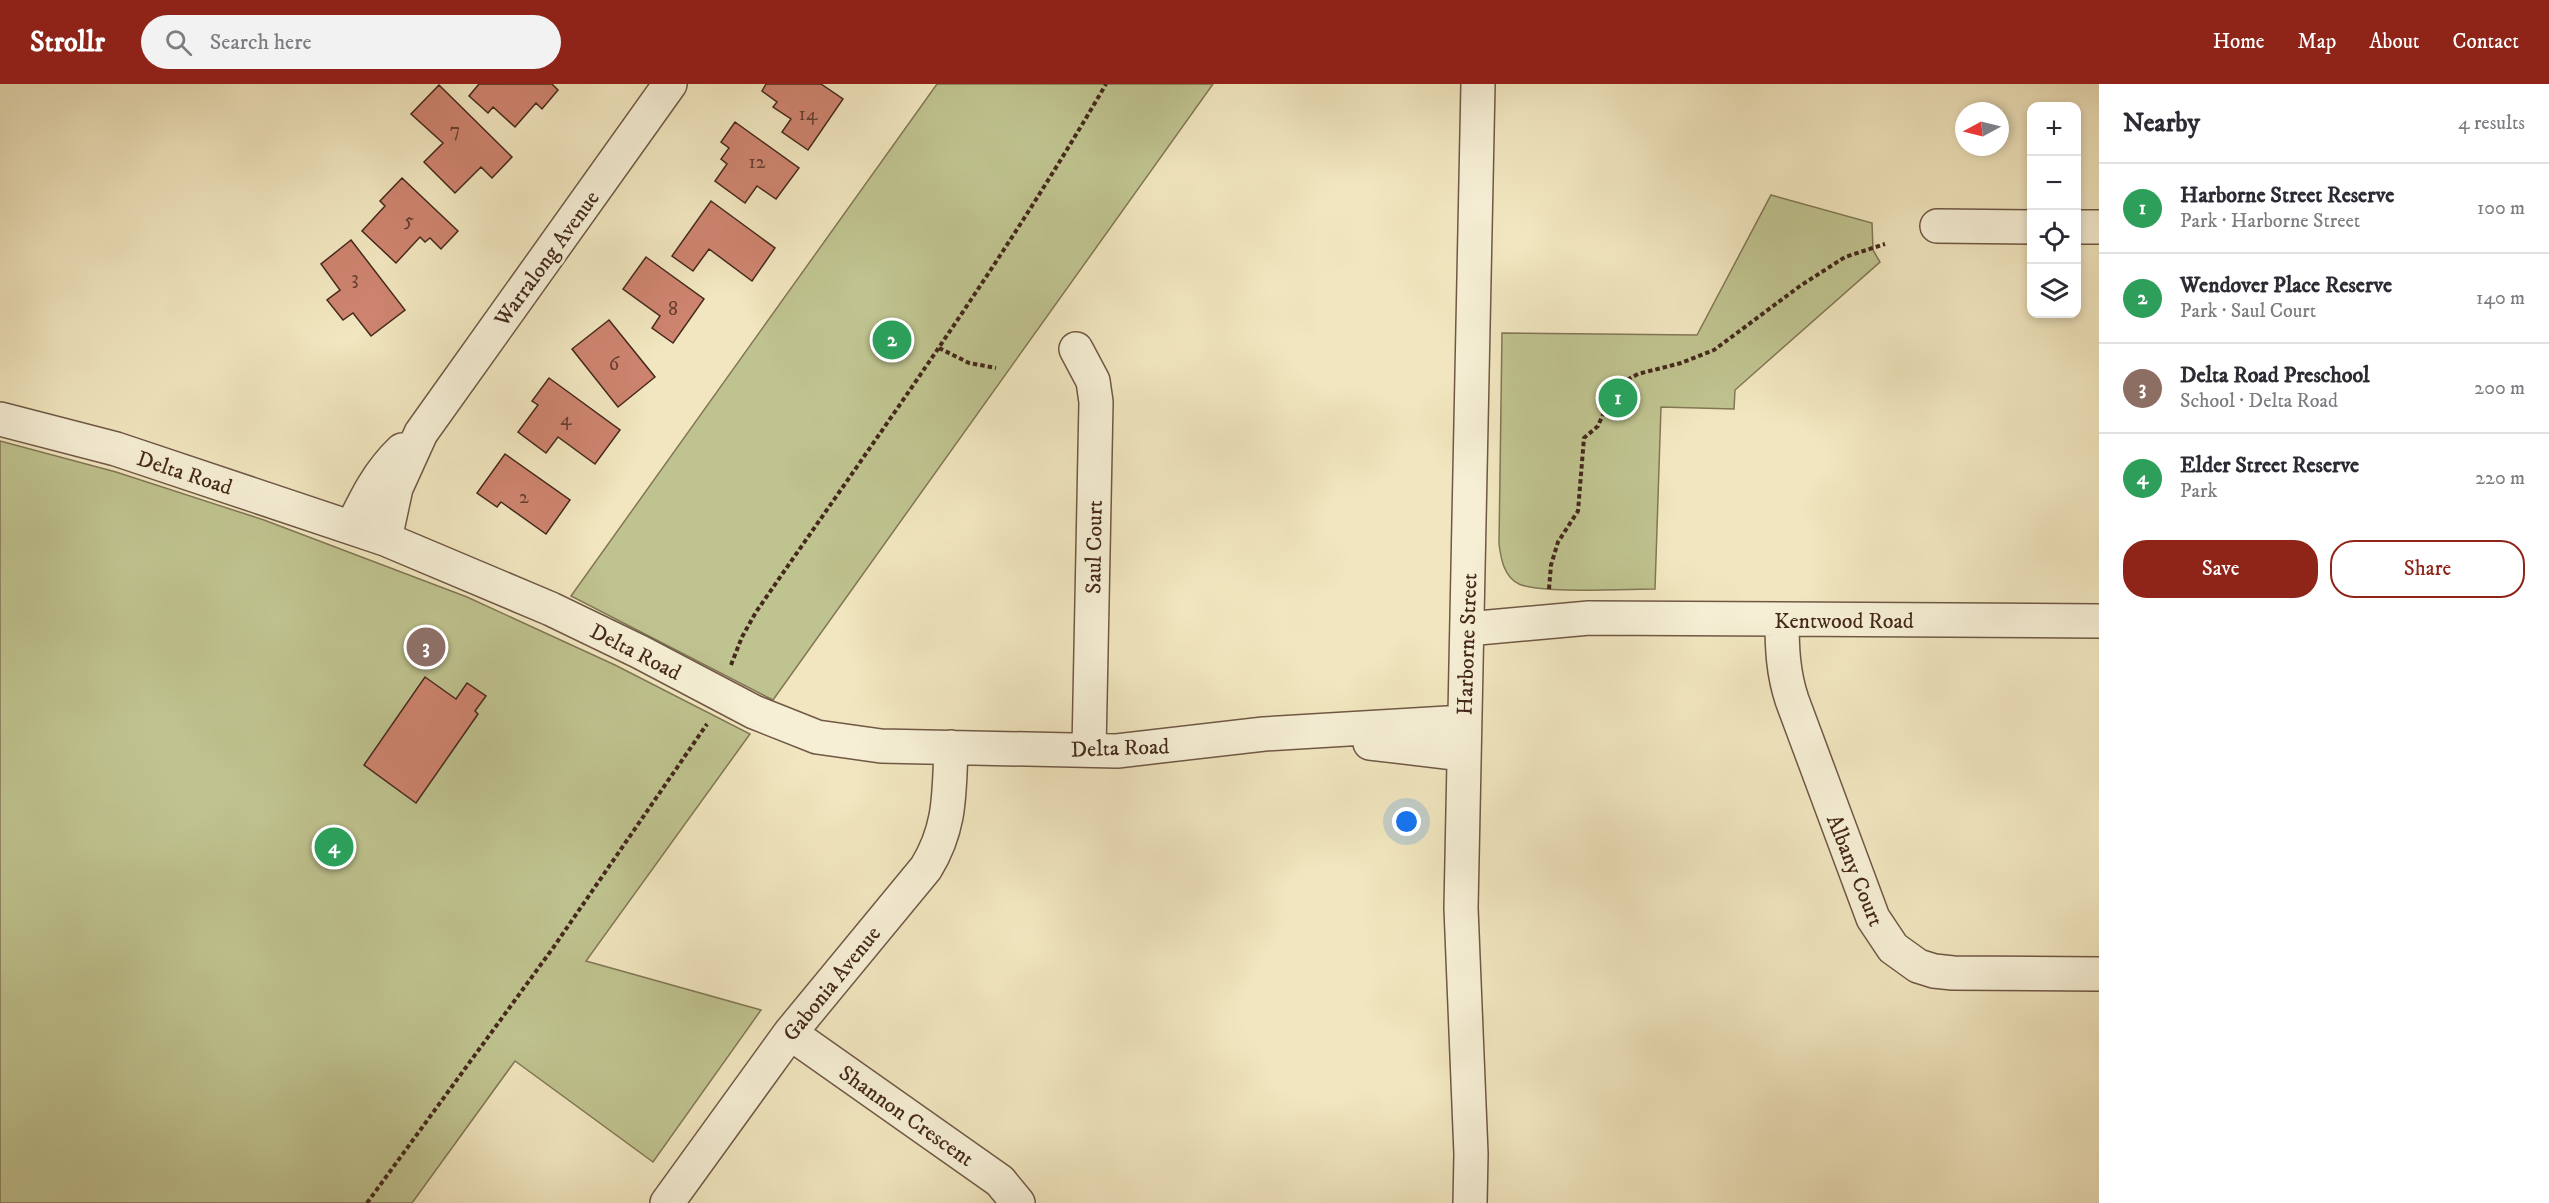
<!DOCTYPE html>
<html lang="en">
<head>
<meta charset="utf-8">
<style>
	body { margin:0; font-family:"IM FELL DW Pica",serif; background:#f2f2f3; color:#2b2b33 }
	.controls { position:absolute; right:18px; top:18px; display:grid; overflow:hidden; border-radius:12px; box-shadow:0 3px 9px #0003 }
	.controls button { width:54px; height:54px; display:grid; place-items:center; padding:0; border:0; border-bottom:2px solid #e1e1e2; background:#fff; color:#2b2b33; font:30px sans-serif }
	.compass { position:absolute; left:1955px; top:18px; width:54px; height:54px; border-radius:50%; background:#fff; box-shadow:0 3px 9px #0003; rotate:263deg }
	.you { position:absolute; left:1407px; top:738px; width:21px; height:21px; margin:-15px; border:4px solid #fff; border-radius:50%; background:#1a73e8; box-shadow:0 0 0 9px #1a73e833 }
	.badge { display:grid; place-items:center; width:39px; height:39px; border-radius:50%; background:#8f2418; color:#fff; font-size:20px; font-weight:700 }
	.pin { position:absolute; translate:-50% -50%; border:3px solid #fff; box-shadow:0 2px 6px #0006 }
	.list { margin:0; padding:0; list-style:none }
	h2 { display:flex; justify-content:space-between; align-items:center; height:78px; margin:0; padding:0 24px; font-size:26px }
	h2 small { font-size:20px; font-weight:400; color:#7c7c81 }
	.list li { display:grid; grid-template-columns:39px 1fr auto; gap:18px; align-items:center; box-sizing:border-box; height:90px; padding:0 24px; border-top:2px solid #e1e1e2 }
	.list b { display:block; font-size:22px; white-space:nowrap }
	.list p { margin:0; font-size:20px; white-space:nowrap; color:#7c7c81 }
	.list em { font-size:20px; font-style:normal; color:#7c7c81 }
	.actions { display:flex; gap:12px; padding:18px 24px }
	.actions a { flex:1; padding:14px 0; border:2px solid #8f2418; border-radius:24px; text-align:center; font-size:21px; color:#8f2418 }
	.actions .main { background:#8f2418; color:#fff }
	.icon { flex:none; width:33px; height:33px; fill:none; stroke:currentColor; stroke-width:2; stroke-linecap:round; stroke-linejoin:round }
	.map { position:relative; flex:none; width:2099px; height:1119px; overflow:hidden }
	header { display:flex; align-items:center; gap:36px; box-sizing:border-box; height:84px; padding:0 30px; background:#8f2418; color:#fff }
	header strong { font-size:28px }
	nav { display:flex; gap:33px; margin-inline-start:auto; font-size:21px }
	.search { width:420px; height:54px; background:#f2f2f3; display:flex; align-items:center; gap:15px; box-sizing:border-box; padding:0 21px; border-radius:33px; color:#7c7c81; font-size:22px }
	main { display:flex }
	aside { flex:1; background:#fff }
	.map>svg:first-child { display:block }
	.green { fill:#bfc38f; stroke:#827656; stroke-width:1.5 }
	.building { fill:#ce846f; stroke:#45281c; stroke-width:1.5 }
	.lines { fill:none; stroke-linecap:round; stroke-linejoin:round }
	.minor-casing { stroke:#705845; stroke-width:36 }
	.path { stroke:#45281c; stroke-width:4; stroke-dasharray:4.5 3; stroke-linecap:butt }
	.minor { stroke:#f6efd5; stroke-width:33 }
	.labels { text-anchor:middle; stroke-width:6; stroke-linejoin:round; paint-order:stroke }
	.number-label { font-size:20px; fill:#673f31 }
	.street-label { font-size:22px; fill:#45281c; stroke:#f6efd5 }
</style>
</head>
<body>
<header>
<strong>Strollr</strong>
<div class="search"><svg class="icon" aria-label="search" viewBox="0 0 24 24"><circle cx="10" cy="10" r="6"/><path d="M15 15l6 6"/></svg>Search here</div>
<nav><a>Home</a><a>Map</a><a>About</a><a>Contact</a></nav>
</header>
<main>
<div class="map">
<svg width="2099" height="1119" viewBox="0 0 2099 1119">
	<rect width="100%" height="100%" fill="#f1e6bf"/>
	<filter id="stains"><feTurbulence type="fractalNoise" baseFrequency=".00333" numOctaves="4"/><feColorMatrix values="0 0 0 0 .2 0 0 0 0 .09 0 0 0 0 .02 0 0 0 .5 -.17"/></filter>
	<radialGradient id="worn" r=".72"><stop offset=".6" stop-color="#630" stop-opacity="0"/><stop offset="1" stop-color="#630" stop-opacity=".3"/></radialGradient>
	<path class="green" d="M 937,0 L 1213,0 L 773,616 L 571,512 Z
		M 1771,111 L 1872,139 L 1873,166 L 1880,178 L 1735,306 L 1734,325 L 1661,323 L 1655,505 C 1627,505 1540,510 1519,500 C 1504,493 1501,475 1499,460 L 1502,249 L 1697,251 Z
		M 0,357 L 116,388 L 264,436 L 467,513 L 615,581 L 750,650 L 586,877 L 761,926 L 653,1078 L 515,977 L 412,1119 L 0,1119 Z"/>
	<path class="building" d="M 479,0 L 552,0 L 558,6 L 542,25 L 536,19 L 515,43 L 493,23 L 488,29 L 469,12 Z
		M 766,0 L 821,0 L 843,15 L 808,66 L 782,48 L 791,35 L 773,23 L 777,18 L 762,7 Z
		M 439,1 L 512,73 L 492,94 L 481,83 L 455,109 L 424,78 L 443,59 L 411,30 Z
		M 735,38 L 799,84 L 776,115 L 757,102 L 745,119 L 715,97 L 727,80 L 721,75 L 729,64 L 721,58 Z
		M 402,94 L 458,147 L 441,165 L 430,154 L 425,158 L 420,153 L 396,179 L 362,147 L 385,122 L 380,117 Z
		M 711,117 L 775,164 L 752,197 L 709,165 L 693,187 L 672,172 Z
		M 351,156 L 405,226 L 371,252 L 353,229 L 343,236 L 327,216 L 340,206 L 321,180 Z
		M 646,173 L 704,215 L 673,259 L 652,244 L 660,232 L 623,205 Z
		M 609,236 L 655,293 L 618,323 L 572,265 Z
		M 549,294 L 620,346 L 595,380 L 558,353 L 546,369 L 518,348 L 538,321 L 532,317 Z
		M 505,370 L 570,416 L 546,450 L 501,418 L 497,423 L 477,409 Z
		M 425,593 L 456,615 L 467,599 L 486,612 L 475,627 L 478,630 L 416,719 L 364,681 Z"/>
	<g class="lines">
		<g class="minor-casing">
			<path id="minor" d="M 1937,142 L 2032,143
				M 2076,143 L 2099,143
				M 1076,265 L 1093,297 L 1096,318 L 1089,666
				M 0,335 L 116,365 L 385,455 L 551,525 L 640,568 L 754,628 L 817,653 L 881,662 L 1117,667 L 1264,650 L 1464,638
				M 352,443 C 366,414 378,389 402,366
				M 385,455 L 396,404 L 421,349 L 670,0
				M 1782,536 C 1782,564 1783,589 1792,616 L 1873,834 L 1893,864 L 1918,882 L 1934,887 L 1953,889 L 2099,890
				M 1467,545 L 1589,534 L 2099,537
				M 1370,659 L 1463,670
				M 790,949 L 1000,1097 L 1018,1119
				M 667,1119 L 790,949 L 926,784 C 951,743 949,710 951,663
				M 1470,1119 L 1471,1070 L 1461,824 L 1478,0"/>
		</g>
		<path class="path" d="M 939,264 L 969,279 L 996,284
			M 1549,505 L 1551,481 L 1558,458 L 1578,427 L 1584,354 L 1598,342 L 1610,314 L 1625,297 L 1638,290 L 1681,279 L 1714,266 L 1800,202 L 1845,173 L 1885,160
			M 731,581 L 742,553 L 756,528 C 876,354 1000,183 1106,0
			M 367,1119 L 553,864 L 707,640"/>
		<use href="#minor" class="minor"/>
	</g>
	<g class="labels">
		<g class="number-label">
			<text x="808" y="36">14</text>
			<text x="455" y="52">7</text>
			<text x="757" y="84">12</text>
			<text x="409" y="142">5</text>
			<text x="355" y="200">3</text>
			<text x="673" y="231">8</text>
			<text x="614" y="286">6</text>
			<text x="566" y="341">4</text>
			<text x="524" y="419">2</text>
		</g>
		<g class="street-label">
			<text transform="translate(546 174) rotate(-54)" y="8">Warralong Avenue</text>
			<text transform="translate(185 388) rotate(18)" y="8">Delta Road</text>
			<text transform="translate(1093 463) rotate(-89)" y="8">Saul Court</text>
			<text x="1844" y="544">Kentwood Road</text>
			<text transform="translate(1466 560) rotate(-88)" y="8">Harborne Street</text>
			<text transform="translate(636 567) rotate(27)" y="8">Delta Road</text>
			<text transform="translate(1120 663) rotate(-2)" y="8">Delta Road</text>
			<text transform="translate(1856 786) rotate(68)" y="8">Albany Court</text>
			<text transform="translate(831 899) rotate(-51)" y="8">Gabonia Avenue</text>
			<text transform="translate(907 1031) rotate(35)" y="8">Shannon Crescent</text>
		</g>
	</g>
	<rect width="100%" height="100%" filter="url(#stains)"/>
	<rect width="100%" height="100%" fill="url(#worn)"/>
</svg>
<div class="controls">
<button>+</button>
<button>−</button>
<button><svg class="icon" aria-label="locate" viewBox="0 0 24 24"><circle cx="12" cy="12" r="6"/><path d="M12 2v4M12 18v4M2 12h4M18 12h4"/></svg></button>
<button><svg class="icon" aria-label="layers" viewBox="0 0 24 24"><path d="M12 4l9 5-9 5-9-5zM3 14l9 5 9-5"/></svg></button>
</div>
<svg class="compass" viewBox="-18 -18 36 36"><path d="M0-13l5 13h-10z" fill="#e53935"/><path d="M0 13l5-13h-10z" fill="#7c7c81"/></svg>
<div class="you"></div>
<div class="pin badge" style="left:1618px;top:314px;background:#2e9e5b">1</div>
<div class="pin badge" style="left:892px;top:256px;background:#2e9e5b">2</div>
<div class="pin badge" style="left:426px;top:563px;background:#8d6e63">3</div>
<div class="pin badge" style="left:334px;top:763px;background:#2e9e5b">4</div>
</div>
<aside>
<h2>Nearby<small>4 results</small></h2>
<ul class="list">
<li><span class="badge" style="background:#2e9e5b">1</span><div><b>Harborne Street Reserve</b><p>Park · Harborne Street</p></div><em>100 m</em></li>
<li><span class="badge" style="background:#2e9e5b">2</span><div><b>Wendover Place Reserve</b><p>Park · Saul Court</p></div><em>140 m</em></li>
<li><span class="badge" style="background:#8d6e63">3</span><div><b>Delta Road Preschool</b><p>School · Delta Road</p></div><em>200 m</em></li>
<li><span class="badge" style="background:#2e9e5b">4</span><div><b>Elder Street Reserve</b><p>Park</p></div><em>220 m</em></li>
</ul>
<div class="actions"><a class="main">Save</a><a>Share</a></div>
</aside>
</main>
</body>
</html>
